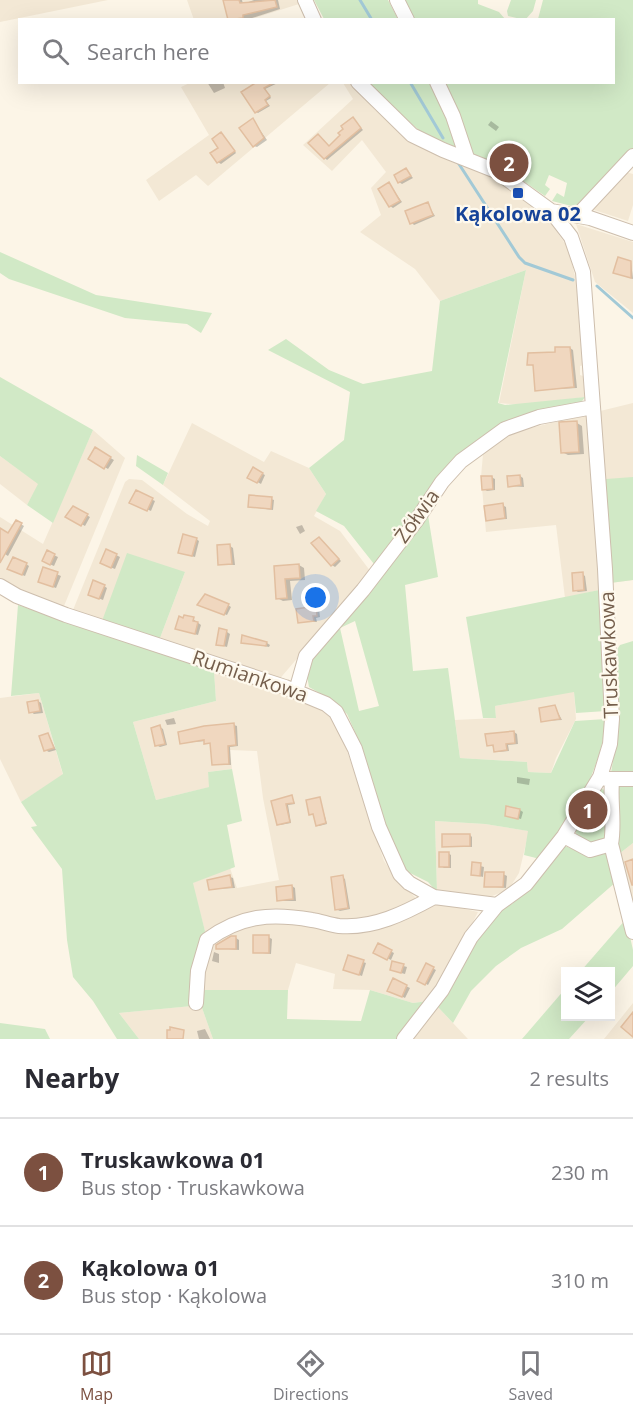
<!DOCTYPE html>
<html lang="en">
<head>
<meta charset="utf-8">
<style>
	body { margin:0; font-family:"Open Sans",sans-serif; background:#f2f2f3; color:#2b2b33 }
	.controls { position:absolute; right:18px; bottom:18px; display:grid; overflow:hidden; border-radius:0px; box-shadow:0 6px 24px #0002 }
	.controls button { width:54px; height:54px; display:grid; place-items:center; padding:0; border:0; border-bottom:2px solid #e1e1e2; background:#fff; color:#2b2b33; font:30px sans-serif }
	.you { position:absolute; left:316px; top:598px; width:21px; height:21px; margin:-15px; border:4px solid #fff; border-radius:50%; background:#1a73e8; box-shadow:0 0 0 9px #1a73e833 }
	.badge { display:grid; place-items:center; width:39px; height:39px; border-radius:50%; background:#7c5040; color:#fff; font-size:20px; font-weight:700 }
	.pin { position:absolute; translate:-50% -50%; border:3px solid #fff; box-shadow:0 2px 6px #0006 }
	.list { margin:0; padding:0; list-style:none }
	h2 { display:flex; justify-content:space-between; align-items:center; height:78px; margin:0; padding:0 24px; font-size:26px }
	h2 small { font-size:20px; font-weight:400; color:#7c7c81 }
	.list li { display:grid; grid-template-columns:39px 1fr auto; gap:18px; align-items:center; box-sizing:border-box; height:108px; padding:0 24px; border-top:2px solid #e1e1e2 }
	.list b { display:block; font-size:22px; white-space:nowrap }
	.list p { margin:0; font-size:20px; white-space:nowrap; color:#7c7c81 }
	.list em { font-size:20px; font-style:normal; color:#7c7c81 }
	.icon { flex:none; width:33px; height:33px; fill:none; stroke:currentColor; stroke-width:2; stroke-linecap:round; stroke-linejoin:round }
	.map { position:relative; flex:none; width:633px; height:1039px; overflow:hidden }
	.search { position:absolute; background:#fff; box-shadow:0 6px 24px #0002; left:18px; right:18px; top:18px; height:66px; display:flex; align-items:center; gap:15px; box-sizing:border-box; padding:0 21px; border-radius:0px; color:#7c7c81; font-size:22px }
	.sheet { height:294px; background:#fff }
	nav { display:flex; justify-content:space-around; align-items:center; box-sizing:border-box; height:84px; border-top:2px solid #e1e1e2; background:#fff; font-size:16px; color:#7c7c81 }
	nav a { display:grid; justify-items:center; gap:3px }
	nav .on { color:#7c5040 }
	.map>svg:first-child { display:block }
	.residential { fill:#f3e8d5 }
	.green { fill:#d1e9c6; fill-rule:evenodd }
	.shadow { fill:#0003 }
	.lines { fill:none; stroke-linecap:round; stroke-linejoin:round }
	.stream { stroke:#a2c9d6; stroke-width:3 }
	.building { fill:#f0d7bf; stroke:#e2bfa0; stroke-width:1.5 }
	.minor-casing { stroke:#cdbead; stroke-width:16 }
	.minor { stroke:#fff; stroke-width:14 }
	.transit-dot { fill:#1a4fb4; stroke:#fef9ed; stroke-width:2 }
	.labels { text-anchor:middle; stroke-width:4.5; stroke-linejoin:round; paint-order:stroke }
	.transit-label { font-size:20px; font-weight:bold; fill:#164399; stroke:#fef9ed }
	.street-label { font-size:20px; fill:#745e4c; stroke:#fef9ed }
</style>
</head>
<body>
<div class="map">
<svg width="633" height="1039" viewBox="0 0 633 1039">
	<rect width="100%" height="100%" fill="#fcf5e7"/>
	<path class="residential" d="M 0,0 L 108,0 L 0,22 Z
		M 187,0 L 297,0 L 299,4 L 252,19 L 194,20 Z
		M 192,82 L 330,83 L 208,186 L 196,175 L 159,201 L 146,180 L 209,135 L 181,87 Z
		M 343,83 L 350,83 L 375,110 L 424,149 L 482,169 L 544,214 L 569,249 L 577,286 L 583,365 L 580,366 L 580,375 L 583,376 L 585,397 L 524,405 L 499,403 L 526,270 L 440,301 L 415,269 L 360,232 L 381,215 L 371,188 L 386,172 L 362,140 L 332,171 L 303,145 L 353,99 Z
		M 621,171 L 633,174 L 633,205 L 628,221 L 588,208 Z
		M 576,224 L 633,242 L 633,313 L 595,282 Z
		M 633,403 L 633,580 L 610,583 L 599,590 L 565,598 L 556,525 L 486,532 L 481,477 L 483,454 L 510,433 Z
		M 192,423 L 264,462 L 271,451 L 309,468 L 326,494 L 314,516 L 340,531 L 371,572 L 271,689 L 323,709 L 333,718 L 341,733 L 384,861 L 398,881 L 416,898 L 478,912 L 442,984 L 428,1001 L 413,1003 L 370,990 L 333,989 L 335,974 L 296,963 L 288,990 L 199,990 L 212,943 L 205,931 L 192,883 L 230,868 L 237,888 L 279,880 L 263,798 L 257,751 L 230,750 L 232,769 L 208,772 L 210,787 L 156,800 L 133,722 L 216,701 L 214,671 L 218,658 L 160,638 L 185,572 L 102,621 L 73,610 L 125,482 L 129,479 L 142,480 L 187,514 L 208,526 L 210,521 L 163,485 Z
		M 93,430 L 125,458 L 64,606 L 24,592 L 0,578 L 0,517 L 43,544 Z
		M 0,456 L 39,484 L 27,505 L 0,484 Z
		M 574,691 L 576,719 L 556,758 L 551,773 L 528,772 L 527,762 L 460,758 L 455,720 L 496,718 L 495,706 Z
		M 39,693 L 63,775 L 21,802 L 0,759 L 0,698 Z
		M 435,821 L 485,824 L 529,831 L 519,873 L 509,889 L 490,897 L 437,892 Z
		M 633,843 L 633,913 L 619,854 Z
		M 633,1003 L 633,1039 L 604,1039 Z
		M 201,1005 L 213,1039 L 139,1039 L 119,1013 Z
		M 437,1006 L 468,1039 L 410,1039 Z"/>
	<path class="green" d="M 314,0 L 388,0 L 398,19 L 324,19 Z
		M 403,0 L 478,0 L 478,4 L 499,12 L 505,19 L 412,19 Z
		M 511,0 L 536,0 L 533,11 L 525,20 L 508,16 L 507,11 Z
		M 543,0 L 633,0 L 633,151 L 579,208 L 552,201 L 557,193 L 564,197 L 567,183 L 549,175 L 545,185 L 550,189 L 545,196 L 503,167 L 470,154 L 441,83 L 614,82 L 614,20 L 538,19 Z
		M 365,83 L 432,83 L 457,136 L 458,149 L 428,138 Z
		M 0,252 L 96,295 L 212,313 L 201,333 L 187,324 L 125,318 L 9,279 L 0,273 Z
		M 526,270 L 498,403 L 505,405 L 585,397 L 580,404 L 504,424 L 415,513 L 374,564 L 344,526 L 316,511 L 326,494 L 309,468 L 344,440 L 350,392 L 268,350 L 286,339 L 329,370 L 363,384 L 432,371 L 440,301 Z
		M 0,377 L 93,430 L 53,523 L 27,505 L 38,484 L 0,456 Z
		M 137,455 L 168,473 L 163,485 L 136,466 Z
		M 633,477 L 633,580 L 610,583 L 606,479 Z
		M 427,509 L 438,577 L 405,585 L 413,671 L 448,668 L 460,758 L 527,762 L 528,772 L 551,773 L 575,721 L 606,719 C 601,773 572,816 540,859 L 524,855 L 528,831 L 485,824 L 435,821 L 437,892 L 428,882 L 406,871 L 386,829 L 362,748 L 347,714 L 332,700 L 309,687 L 305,664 ZM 355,621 L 379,706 L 359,711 L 340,628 Z
		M 127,553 L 185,572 L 160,638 L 102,621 Z
		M 599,590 L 606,711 L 576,713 L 574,692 L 495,706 L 496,718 L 483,718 L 466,617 Z
		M 18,605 L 214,671 L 216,701 L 133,722 L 156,800 L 209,787 L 208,772 L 232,769 L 242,821 L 227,825 L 235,867 L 193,883 L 205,931 L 192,1006 L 119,1013 L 139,1039 L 117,1039 L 93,1001 L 73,977 L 67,940 L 62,869 L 31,827 L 37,826 L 21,802 L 63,774 L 39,693 L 11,696 Z
		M 633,641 L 633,775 L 611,773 L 620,716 L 616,651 L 620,645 Z
		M 633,782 L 633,843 L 619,854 L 615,845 L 615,787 Z
		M 601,788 L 604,790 L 608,828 L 605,839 L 594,845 L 577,839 L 575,829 L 586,811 L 592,815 L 595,811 L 590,805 Z
		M 565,846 L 589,855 L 609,851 L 616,882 L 562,929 L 521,948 L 496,966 L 471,991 L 453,1023 L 437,1006 L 466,954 L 498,908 L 512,904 L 533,886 Z
		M 626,919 L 633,950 L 633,966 L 611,992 L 610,972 L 580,972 Z
		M 565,989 L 566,1016 L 589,1017 L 569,1039 L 522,1039 Z
		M 199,990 L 288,990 L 287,1019 L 361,1021 L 370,990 L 413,1003 L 428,1001 L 403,1039 L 213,1039 L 201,1005 Z
		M 0,1023 L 45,1029 L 50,1039 L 0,1039 Z"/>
	<path class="shadow" d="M 225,0 L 242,0 L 243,4 L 254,0 L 278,0 L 280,9 L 246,20 L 229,20 Z
		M 207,82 L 223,82 L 225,88 L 214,93 Z
		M 260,82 L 280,82 L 265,89 L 271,98 L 266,101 L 270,106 L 258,113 L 256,112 Z
		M 353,119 L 363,130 L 327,160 L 325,158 L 321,137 L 330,147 Z
		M 253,120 L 267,140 L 257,147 L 254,146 Z
		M 491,121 L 499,127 L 496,131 L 488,125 Z
		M 222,134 L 236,153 L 221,164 L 218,162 Z
		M 406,170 L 413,178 L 402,184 L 399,182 Z
		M 389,184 L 402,202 L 393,208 L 390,206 Z
		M 427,203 L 435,216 L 414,225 L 412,223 Z
		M 631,262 L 633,279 L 618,274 Z
		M 570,348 L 573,350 L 577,388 L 537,390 L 534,366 L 529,364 Z
		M 577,423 L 582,426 L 584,454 L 568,455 L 562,452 Z
		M 95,449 L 114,460 L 108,469 L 90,458 Z
		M 253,469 L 265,475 L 261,484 L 249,477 Z
		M 520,476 L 523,478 L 524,487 L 510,486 Z
		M 491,477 L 495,479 L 495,490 L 487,491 L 484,489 Z
		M 136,492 L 155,501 L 151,511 L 131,502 Z
		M 271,499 L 274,500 L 273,510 L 250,507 Z
		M 502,505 L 506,507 L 507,519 L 487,520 Z
		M 73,508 L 90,517 L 85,526 L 67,516 Z
		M 17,522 L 24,526 L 8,556 L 0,551 Z
		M 302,525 L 305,531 L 300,534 L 296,527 Z
		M 319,538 L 341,561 L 335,567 L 332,565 Z
		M 196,539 L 199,541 L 195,557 L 183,554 Z
		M 230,546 L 233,548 L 235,565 L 223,565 L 219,564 Z
		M 47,552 L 58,557 L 54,566 L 47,563 Z
		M 116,555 L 120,557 L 115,569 L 105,565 Z
		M 26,564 L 29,566 L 25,576 L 12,571 Z
		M 299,565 L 304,568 L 305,580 L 290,581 L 292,600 L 283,601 L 277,598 L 276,567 Z
		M 44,569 L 61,576 L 56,588 L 42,583 Z
		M 582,574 L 585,576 L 587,591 L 578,592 L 575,590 Z
		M 104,586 L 107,588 L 103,600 L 93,596 Z
		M 228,605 L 231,607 L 227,615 L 202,606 Z
		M 316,607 L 319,609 L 320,617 L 316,618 L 317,622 L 300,622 Z
		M 193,619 L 201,625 L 198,635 L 180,630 Z
		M 227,632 L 230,634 L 227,647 L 217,644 Z
		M 243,642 L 267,643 L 270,645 L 269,647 Z
		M 38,701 L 41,703 L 43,713 L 34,714 L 31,712 Z
		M 555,707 L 562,720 L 542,721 Z
		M 174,718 L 176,724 L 167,725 L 165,720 Z
		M 234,725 L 237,726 L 238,746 L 230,747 L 231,765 L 213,764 L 212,744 L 206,741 L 181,743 Z
		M 160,727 L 163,729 L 167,745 L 160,747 L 156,745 Z
		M 514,732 L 517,734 L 518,744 L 508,745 L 509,751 L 498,752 L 495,747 L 488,745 Z
		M 48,734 L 56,750 L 49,752 L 45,750 Z
		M 517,777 L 530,779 L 529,785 L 517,783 Z
		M 292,796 L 295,804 L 288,805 L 291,823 L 280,825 L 273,802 Z
		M 320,799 L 327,824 L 319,826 L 315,815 L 310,814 Z
		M 520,810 L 523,812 L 521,819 L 506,815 Z
		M 470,835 L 472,837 L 472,847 L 444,846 Z
		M 448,853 L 451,855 L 451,868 L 444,868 L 441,866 Z
		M 473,864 L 484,867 L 483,877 L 472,874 Z
		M 503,874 L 507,876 L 506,888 L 486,886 Z
		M 230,877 L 233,878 L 235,888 L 210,889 Z
		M 342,877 L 345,879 L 350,909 L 340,911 L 336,909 Z
		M 292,886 L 295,888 L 296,901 L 279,901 Z
		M 268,937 L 272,939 L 271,954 L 254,952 Z
		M 236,938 L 239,940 L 239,950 L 218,948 Z
		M 378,945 L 394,953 L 391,960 L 375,952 Z
		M 214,952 L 219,954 L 219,963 L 212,961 Z
		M 363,962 L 366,963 L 362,976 L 348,971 Z
		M 393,963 L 407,967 L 405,974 L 394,971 Z
		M 427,965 L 436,970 L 428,985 L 419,980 Z
		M 393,980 L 410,988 L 405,998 L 389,990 Z
		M 205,1029 L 210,1039 L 199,1039 L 197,1031 Z"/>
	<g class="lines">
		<path class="stream" d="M 360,0 L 372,20
			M 410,82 L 443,138
			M 457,161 L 519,257 L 525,263 L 573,280
			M 597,286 L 633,318"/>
	</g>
	<path class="building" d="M 223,0 L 239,0 L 240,3 L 275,0 L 277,7 L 243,15 L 243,18 L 228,20 Z
		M 257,82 L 275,82 L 264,88 L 270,96 L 265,100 L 268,105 L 255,113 L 241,92 Z
		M 353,117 L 361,128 L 324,159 L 308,143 L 318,134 L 329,146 L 340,135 L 338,133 L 343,129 L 341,126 Z
		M 253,118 L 264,138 L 253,147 L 239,128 Z
		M 221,132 L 235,151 L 217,163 L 210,153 L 218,148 L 212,139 Z
		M 406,168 L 411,176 L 398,183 L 394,175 Z
		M 389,182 L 400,201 L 389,207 L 378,189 Z
		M 428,202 L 433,215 L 410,224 L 405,211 Z
		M 618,257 L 631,261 L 631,278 L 613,273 Z
		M 555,347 L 570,347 L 574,387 L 535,391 L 533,365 L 527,365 L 528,353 L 555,352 Z
		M 577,421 L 579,452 L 561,453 L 559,422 Z
		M 95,447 L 111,457 L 104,469 L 88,459 Z
		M 253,467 L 263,473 L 257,483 L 247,478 Z
		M 520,475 L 521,485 L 508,487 L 507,476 Z
		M 481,476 L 492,476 L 493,489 L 482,490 Z
		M 136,490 L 153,498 L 147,511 L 129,503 Z
		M 249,495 L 272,497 L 271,509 L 248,507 Z
		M 503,503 L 505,518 L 486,521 L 484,506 Z
		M 73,506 L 88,514 L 81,526 L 65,517 Z
		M 16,520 L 22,523 L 0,563 L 0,528 L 8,533 Z
		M 183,534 L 197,538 L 192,556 L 178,553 Z
		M 319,537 L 339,559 L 331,566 L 311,543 Z
		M 230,544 L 232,564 L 218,565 L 217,545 Z
		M 106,549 L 117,554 L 111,568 L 100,563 Z
		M 47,550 L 55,554 L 50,565 L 42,561 Z
		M 13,557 L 27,563 L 22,575 L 7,569 Z
		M 299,564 L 300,578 L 285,579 L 287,598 L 276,599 L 274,566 Z
		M 43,567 L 58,572 L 53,587 L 38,582 Z
		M 583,572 L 584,590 L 573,591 L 572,573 Z
		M 93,580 L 105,585 L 99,599 L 88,595 Z
		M 205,594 L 229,604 L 224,615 L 197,605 Z
		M 316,606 L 317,616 L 313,616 L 314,621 L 298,623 L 296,609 Z
		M 184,615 L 194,617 L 193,621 L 198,622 L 195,634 L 175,629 L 179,616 L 183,618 Z
		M 219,628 L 227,630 L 224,646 L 216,645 Z
		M 242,635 L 267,642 L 266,646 L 241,643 Z
		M 38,700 L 40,711 L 29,713 L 27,702 Z
		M 555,705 L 560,719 L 541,722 L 539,708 Z
		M 234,723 L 236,745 L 228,746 L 229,764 L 212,765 L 210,743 L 204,744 L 204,740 L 180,744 L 178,732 L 204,726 Z
		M 160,725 L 165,744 L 155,746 L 151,728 Z
		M 514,731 L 515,743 L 506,744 L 507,750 L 494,752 L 493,745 L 487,746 L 485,734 Z
		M 48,733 L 54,748 L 44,751 L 39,736 Z
		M 292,795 L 294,803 L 286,804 L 290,822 L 277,825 L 271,801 Z
		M 320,797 L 326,823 L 316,826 L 313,814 L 309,815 L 306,800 Z
		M 506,806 L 520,809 L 518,819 L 505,816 Z
		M 442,834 L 470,834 L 470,846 L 442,847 Z
		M 439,852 L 449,852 L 449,867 L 439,867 Z
		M 633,859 L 633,885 L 632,885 L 625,862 Z
		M 472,862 L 481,863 L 480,876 L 471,875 Z
		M 485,872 L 504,872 L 503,887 L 484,887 Z
		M 230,875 L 232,887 L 209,890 L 207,880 Z
		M 343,875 L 348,908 L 335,910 L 331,877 Z
		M 292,885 L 293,899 L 277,901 L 276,887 Z
		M 253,935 L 269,935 L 269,953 L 253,953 Z
		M 231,936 L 236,936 L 236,949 L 216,949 L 216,945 Z
		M 378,943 L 392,950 L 387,960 L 373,953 Z
		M 348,955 L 364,960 L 359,975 L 343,970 Z
		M 392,961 L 404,964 L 401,973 L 390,970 Z
		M 426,963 L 434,967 L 425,985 L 417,981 Z
		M 393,978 L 407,985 L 402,997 L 387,991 Z
		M 633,1012 L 633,1037 L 621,1027 Z
		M 170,1027 L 184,1030 L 183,1039 L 167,1039 L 167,1030 L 170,1030 Z"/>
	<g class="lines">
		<g class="minor-casing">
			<path id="minor" d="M 305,0 L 314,20
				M 397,0 L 407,20
				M 358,82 L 412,135 L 443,150 L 496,171 L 551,211 L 590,218 L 633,233
				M 437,82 L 453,116 L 467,158
				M 577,216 L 633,156
				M 0,586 L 17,596 L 66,615 L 285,687 L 326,704 L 336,712 L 355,749 L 379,827 L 400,874 L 409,883 L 434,897 L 497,905
				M 296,691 L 306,656 L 363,590 L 416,521 L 442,482 L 461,461 L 505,429 L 539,417 L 593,407
				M 606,779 L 633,779
				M 564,836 L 590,850 L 611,844 C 615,823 610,802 612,781
				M 611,844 L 633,932
				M 196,1003 L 198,971 L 207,940 C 241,915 271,913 312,920 C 320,921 330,925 339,926 C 373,929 405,913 434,897
				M 404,1039 L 442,990 L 471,937 L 497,905 L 526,884 L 564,836 L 600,777 L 610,744 L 612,719 L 605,569 L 583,272 L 571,237 L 551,211"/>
		</g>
		<use href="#minor" class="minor"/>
	</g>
	<rect class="transit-dot" x="512" y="187" width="12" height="12" rx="3"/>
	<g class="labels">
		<g class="transit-label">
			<text x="518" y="221">Kąkolowa 02</text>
		</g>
		<g class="street-label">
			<text transform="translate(417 516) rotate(-54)" y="7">Żółwia</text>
			<text transform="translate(609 655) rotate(-92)" y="7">Truskawkowa</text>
			<text transform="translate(250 676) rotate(19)" y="7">Rumiankowa</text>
		</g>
	</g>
</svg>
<div class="controls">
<button><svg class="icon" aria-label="layers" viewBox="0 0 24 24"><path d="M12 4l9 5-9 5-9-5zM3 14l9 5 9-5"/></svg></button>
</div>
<div class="you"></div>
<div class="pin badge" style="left:588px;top:810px">1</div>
<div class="pin badge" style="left:509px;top:163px">2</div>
<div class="search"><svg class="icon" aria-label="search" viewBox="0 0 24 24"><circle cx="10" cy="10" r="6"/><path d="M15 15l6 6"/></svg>Search here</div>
</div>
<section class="sheet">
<h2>Nearby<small>2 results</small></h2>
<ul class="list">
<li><span class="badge">1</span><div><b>Truskawkowa 01</b><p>Bus stop · Truskawkowa</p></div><em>230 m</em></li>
<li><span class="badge">2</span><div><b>Kąkolowa 01</b><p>Bus stop · Kąkolowa</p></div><em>310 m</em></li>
</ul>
</section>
<nav>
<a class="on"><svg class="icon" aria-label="map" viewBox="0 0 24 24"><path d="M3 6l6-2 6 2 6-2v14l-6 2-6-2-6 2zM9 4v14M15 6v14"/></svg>Map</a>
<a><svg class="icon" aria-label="directions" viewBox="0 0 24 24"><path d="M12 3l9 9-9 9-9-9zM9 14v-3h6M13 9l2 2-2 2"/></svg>Directions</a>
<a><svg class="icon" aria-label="saved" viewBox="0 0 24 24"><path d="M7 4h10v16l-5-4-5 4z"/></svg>Saved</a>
</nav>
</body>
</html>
